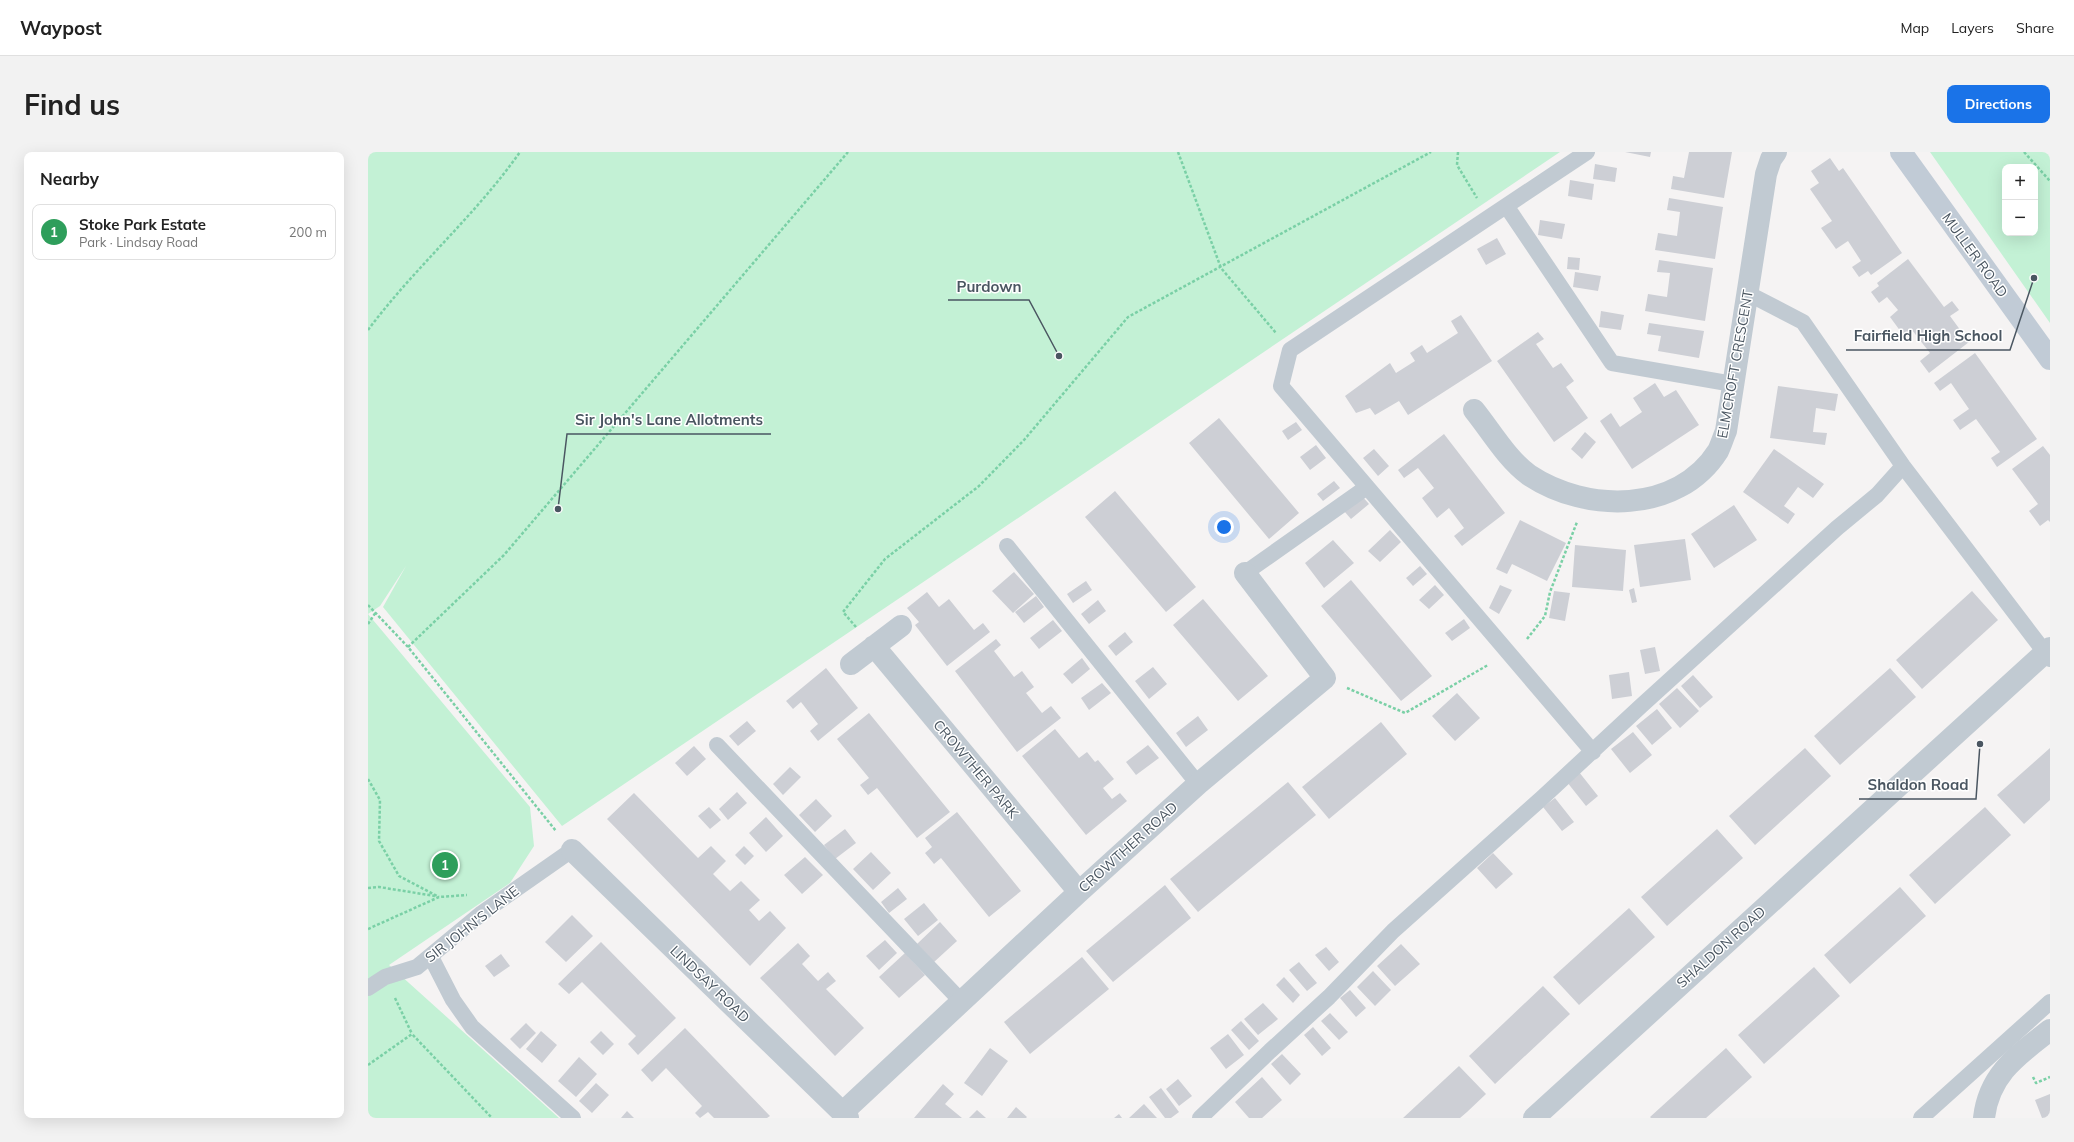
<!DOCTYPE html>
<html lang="en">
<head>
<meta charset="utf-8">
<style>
	body { margin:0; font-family:Mulish,sans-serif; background:#f2f2f2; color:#222 }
	.controls { position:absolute; right:12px; top:12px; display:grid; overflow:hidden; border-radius:8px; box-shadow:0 4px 16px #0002 }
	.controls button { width:36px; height:36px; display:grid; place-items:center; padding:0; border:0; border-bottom:1px solid #e0e0e0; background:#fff; color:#222; font:20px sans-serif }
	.you { position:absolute; left:856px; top:375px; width:14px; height:14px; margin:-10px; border:3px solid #fff; border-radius:50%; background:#1a73e8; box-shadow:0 0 0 6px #1a73e833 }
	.badge { display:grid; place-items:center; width:26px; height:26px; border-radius:50%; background:#1a73e8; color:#fff; font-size:13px; font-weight:700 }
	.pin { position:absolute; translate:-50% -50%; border:2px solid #fff; box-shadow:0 1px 4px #0006 }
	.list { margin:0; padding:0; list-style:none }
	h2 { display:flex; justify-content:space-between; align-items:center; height:52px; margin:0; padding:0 16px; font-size:17px }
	h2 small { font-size:13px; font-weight:400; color:#767676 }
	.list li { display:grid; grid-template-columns:26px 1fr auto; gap:12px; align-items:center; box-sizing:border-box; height:56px; margin:0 8px 8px; padding:0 8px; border:1px solid #e0e0e0; border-radius:8px }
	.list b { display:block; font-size:15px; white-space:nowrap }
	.list p { margin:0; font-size:13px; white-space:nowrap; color:#767676 }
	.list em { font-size:13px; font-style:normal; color:#767676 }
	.map { position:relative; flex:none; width:1682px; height:966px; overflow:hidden; border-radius:8px }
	header { display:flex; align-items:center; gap:24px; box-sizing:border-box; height:56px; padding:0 20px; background:#fff; border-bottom:1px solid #e0e0e0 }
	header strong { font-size:19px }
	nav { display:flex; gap:22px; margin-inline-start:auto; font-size:14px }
	.intro { display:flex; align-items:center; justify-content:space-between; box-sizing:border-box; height:96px; padding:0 24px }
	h1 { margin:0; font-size:28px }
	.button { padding:10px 18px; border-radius:8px; background:#1a73e8; color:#fff; font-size:14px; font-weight:700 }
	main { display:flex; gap:24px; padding:0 24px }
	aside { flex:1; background:#fff; border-radius:8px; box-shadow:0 4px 16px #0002 }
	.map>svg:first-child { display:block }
	.green { fill:#c3f1d5; fill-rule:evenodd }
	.building { fill:#cdcfd5 }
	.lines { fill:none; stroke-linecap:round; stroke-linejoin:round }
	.path { stroke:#7ad0a6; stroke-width:2.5; stroke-dasharray:3 2; stroke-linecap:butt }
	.service { stroke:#c1cad2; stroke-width:16 }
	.minor { stroke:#c1cad2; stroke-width:22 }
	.secondary { stroke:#c1cbd6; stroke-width:22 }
	.labels { text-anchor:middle; stroke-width:3; stroke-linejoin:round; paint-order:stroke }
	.street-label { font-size:14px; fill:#4a5661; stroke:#fff }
	.leader { fill:none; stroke:#4a5661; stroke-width:1.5 }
	.callout-dot { fill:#4a5661; stroke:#fff; stroke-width:1.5 }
	.callout-label { font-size:15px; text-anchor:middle; font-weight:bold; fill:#4a5661; stroke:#fff; stroke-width:3; stroke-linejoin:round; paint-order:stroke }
</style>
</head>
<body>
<header>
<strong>Waypost</strong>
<nav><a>Map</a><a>Layers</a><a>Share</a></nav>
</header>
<div class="intro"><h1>Find us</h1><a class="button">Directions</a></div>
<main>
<aside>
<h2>Nearby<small></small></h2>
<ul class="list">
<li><span class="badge" style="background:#2e9e5b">1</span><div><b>Stoke Park Estate</b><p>Park · Lindsay Road</p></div><em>200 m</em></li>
</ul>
</aside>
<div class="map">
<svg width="1682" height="966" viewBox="0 0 1682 966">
	<rect width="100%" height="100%" fill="#f5f3f3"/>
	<path class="green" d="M 0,0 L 1192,0 L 194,674 L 15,455 L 38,414 L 12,454 L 0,462 L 162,655 L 166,694 L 142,731 L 21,813 L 191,966 L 0,966 Z
		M 1562,0 L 1682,0 L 1682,171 ZM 1637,15 L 1667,15 L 1667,81 L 1637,81 Z"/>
	<path class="building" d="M 1257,0 L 1283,0 L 1282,5 Z
		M 1321,0 L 1364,0 L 1356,46 L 1303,37 L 1305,24 L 1316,26 Z
		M 1462,6 L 1471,19 L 1475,16 L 1534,101 L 1503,123 L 1500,119 L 1491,125 L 1484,115 L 1493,109 L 1480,89 L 1468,97 L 1453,76 L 1464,69 L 1442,37 L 1451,31 L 1443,19 Z
		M 1227,12 L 1249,16 L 1247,30 L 1225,27 Z
		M 1202,28 L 1226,32 L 1224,48 L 1200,44 Z
		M 1301,46 L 1355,55 L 1347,107 L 1287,98 L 1290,81 L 1309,84 L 1312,60 L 1299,58 Z
		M 1172,68 L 1197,72 L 1194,87 L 1170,83 Z
		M 1129,86 L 1138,102 L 1118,113 L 1109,97 Z
		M 1200,105 L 1212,106 L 1211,118 L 1199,117 Z
		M 1540,107 L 1576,155 L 1584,149 L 1591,158 L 1582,164 L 1601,190 L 1561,221 L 1552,209 L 1562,201 L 1544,178 L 1536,184 L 1522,165 L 1530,158 L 1519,145 L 1511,151 L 1503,140 L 1511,134 L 1509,131 Z
		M 1291,108 L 1345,116 L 1337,169 L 1277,159 L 1280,142 L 1299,145 L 1302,121 L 1289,120 Z
		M 1207,120 L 1233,124 L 1230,139 L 1205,135 Z
		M 1233,159 L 1256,163 L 1253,178 L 1231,175 Z
		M 1093,163 L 1124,209 L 1040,263 L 1031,249 L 1007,263 L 1002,256 L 988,261 L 977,244 L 1022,211 L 1028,221 L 1047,209 L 1042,201 L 1054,193 L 1059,201 L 1090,181 L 1083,169 Z
		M 1281,171 L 1336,179 L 1331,206 L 1290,199 L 1293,184 L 1279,182 Z
		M 1170,180 L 1176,187 L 1168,192 L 1185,216 L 1193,211 L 1206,229 L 1198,235 L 1220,266 L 1186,290 L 1129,209 Z
		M 1607,201 L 1669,287 L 1629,315 L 1623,306 L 1632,300 L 1608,267 L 1592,278 L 1585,268 L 1601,257 L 1583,231 L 1572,239 L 1566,231 Z
		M 1287,231 L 1296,245 L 1308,238 L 1331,273 L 1264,317 L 1232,269 L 1243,261 L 1252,275 L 1274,260 L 1265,246 Z
		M 1410,234 L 1470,242 L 1467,259 L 1448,256 L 1445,280 L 1459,281 L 1457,293 L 1402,286 Z
		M 851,266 L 931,361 L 901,387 L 821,291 Z
		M 928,270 L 934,278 L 920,288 L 914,279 Z
		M 1217,280 L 1228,290 L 1214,307 L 1203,297 Z
		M 1076,282 L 1137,361 L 1094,394 L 1086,384 L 1096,376 L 1081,356 L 1069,366 L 1054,346 L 1066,336 L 1050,316 L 1036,326 L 1030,318 Z
		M 948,293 L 958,306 L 942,318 L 932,305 Z
		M 1675,294 L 1682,303 L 1682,370 L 1680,368 L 1672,374 L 1661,359 L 1670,352 L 1644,317 Z
		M 1006,297 L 1021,314 L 1010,324 L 995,306 Z
		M 1406,297 L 1456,332 L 1445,346 L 1430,335 L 1416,354 L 1427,362 L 1420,372 L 1375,340 Z
		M 966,329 L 972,336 L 955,349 L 949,342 Z
		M 747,339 L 828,435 L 798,460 L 717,365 Z
		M 993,343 L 1001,352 L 983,367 L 976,359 Z
		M 1366,353 L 1389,388 L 1346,416 L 1323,382 Z
		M 1152,368 L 1198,391 L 1179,429 L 1144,412 L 1139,422 L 1128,417 Z
		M 1022,378 L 1033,390 L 1012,410 L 1000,399 Z
		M 1317,387 L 1323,428 L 1272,435 L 1266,393 Z
		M 965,388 L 986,411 L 956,436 L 937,411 Z
		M 1207,393 L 1258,398 L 1255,439 L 1204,435 Z
		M 1052,414 L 1059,422 L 1045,434 L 1038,426 Z
		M 646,420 L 666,442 L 645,461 L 624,439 Z
		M 983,428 L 1064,524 L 1033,549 L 953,454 Z
		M 718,429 L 724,438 L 705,451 L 699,442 Z
		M 1067,433 L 1076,443 L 1061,457 L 1051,448 Z
		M 1132,433 L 1144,438 L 1131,462 L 1121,456 Z
		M 1266,436 L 1269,450 L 1264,451 L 1261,438 Z
		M 1186,439 L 1202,441 L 1197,469 L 1181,466 Z
		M 1604,439 L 1630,468 L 1554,537 L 1528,508 Z
		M 559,440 L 571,455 L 581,447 L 606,478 L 615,471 L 622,480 L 579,514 L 547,473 L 551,470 L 539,456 Z
		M 668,444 L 676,455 L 656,471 L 647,460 Z
		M 835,447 L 900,524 L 870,549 L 805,473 Z
		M 730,448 L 738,459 L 721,472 L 713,462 Z
		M 1096,467 L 1102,476 L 1084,489 L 1077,481 Z
		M 685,468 L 694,479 L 671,497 L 662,486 Z
		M 757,480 L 765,490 L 748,504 L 740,494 Z
		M 628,487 L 633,493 L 626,499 L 646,525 L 654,519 L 666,535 L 658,541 L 674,561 L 683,554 L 693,566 L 649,600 L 587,519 Z
		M 1287,495 L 1292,519 L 1277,522 L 1272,498 Z
		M 714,506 L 722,517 L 704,532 L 695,522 Z
		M 785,515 L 799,532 L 781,547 L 767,529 Z
		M 458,516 L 490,556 L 450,589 L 442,579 L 450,572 L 433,550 L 425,557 L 418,549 Z
		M 1522,516 L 1548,545 L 1472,613 L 1446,584 Z
		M 1261,520 L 1264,544 L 1244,547 L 1241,523 Z
		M 1325,523 L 1345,545 L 1332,556 L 1313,534 Z
		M 734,531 L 743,541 L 721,558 L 713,546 Z
		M 1309,536 L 1331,559 L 1312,576 L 1291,552 Z
		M 1089,541 L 1112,566 L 1087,589 L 1064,564 Z
		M 1289,557 L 1304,576 L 1284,593 L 1268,574 Z
		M 501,561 L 582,660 L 549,686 L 509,636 L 500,643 L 492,633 L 501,626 L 469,587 Z
		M 830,564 L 840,578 L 818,595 L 808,581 Z
		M 379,569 L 388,579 L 370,594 L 361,584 Z
		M 1013,570 L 1039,602 L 961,667 L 934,635 Z
		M 687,577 L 711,606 L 719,600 L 727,610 L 730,608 L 746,627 L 735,636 L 744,647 L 752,641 L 759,649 L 718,683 L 654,604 Z
		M 1265,580 L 1284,603 L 1262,621 L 1243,597 Z
		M 780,593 L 791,606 L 768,623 L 758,610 Z
		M 326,594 L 338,607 L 319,624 L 307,611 Z
		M 1437,596 L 1463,624 L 1387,693 L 1361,664 Z
		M 1682,596 L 1682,648 L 1656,672 L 1629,643 Z
		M 422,615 L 433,625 L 415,643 L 405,632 Z
		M 1211,620 L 1230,644 L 1218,654 L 1199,630 Z
		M 920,630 L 948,663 L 830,760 L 802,727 Z
		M 369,640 L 379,651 L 360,668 L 351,657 Z
		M 266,641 L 330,706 L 343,694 L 358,709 L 345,722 L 362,739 L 373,729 L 392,748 L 381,758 L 391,769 L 402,759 L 418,776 L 382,814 L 239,667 Z
		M 1187,646 L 1206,670 L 1194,679 L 1175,655 Z
		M 448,647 L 464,664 L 447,680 L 431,663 Z
		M 341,655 L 353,668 L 342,677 L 330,664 Z
		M 1617,655 L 1643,683 L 1567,752 L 1541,723 Z
		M 589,660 L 653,739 L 621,765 L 573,706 L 566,712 L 557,701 L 564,695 L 557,686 Z
		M 398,665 L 415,684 L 398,700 L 381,681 Z
		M 477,677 L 488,691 L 467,707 L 456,693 Z
		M 1349,677 L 1375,706 L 1299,774 L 1273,745 Z
		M 376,694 L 386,704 L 377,713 L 367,703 Z
		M 503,700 L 523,721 L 505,738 L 485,717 Z
		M 1125,701 L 1145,722 L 1128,737 L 1109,716 Z
		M 437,705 L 455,723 L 434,742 L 416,723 Z
		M 797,733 L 823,766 L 745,830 L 718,799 Z
		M 1532,735 L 1558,764 L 1482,832 L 1456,803 Z
		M 530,736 L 539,747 L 521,761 L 513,750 Z
		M 556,751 L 570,768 L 550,784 L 536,767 Z
		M 1261,756 L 1287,785 L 1211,853 L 1185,825 Z
		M 204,763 L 225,784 L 198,810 L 177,790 Z
		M 572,770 L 589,789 L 566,810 L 549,792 Z
		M 517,788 L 529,801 L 511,818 L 498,804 Z
		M 233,790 L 308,866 L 270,903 L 260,892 L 268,884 L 214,830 L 201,842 L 190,832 Z
		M 430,791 L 442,804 L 434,812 L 450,829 L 460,820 L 468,829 L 458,837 L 496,876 L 467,904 L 392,826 Z
		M 1033,792 L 1052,812 L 1027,834 L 1009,814 Z
		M 958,795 L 971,810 L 961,819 L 947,803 Z
		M 537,801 L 557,823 L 531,846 L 511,825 Z
		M 133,802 L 142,814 L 126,825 L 117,814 Z
		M 714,805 L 741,837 L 662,902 L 636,870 Z
		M 931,810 L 949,831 L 939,839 L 921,818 Z
		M 1446,815 L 1472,844 L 1396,912 L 1370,883 Z
		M 1005,819 L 1023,838 L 1007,854 L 989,835 Z
		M 916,825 L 932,843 L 925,851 L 908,833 Z
		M 1175,834 L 1202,862 L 1127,932 L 1101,904 Z
		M 982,838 L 998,856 L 988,865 L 972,846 Z
		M 895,851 L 910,867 L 890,883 L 876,867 Z
		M 962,861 L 980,880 L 971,888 L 953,869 Z
		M 873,869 L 891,889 L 881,898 L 863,878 Z
		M 158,871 L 168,881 L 152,897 L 142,887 Z
		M 945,875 L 963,896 L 954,904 L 936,883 Z
		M 317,876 L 402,964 L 399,966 L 346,966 L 340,960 L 332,966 L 327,961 L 334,954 L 298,916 L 284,930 L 273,918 Z
		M 173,879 L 189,893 L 174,911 L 158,897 Z
		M 233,879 L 246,892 L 235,903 L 222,890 Z
		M 860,882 L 876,903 L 858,917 L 842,896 Z
		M 622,896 L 640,909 L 614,944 L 596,931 Z
		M 1358,896 L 1384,925 L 1338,966 L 1283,966 L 1282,965 Z
		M 914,902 L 933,922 L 922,933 L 903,912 Z
		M 211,905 L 229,922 L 208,945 L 190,929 Z
		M 1091,914 L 1118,942 L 1099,960 L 1092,966 L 1035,966 Z
		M 894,925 L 914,948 L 894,966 L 881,966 L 867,950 Z
		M 810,927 L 824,944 L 811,954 L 798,937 Z
		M 228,931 L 241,943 L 224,961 L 211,949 Z
		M 575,932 L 586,942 L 577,952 L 594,966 L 546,966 Z
		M 793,936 L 811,960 L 803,966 L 797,966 L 781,945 Z
		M 1682,942 L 1682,966 L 1674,966 L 1667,948 Z
		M 776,952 L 789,966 L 761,966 Z
		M 648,955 L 659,965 L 658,966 L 639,966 Z
		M 609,958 L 618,966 L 601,966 Z
		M 259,959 L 266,966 L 253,966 Z
		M 751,962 L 754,966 L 746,966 Z"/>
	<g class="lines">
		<path class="path" d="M 810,0 L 853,116 L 908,181
			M 1090,0 L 1089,13 L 1109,46
			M 1656,0 L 1682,29
			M 0,178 C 47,115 107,64 152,0
			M 0,453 L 40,495 L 188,679
			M 0,472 L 8,460
			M 488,475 L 475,460 L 517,407 L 611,334 L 656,288 L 760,165 L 1063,0
			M 1159,487 L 1177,464 L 1182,440 L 1209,370
			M 40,495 L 136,403 L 480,0
			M 979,536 L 1037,561 L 1120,513
			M 0,627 L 12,648 L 11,689 L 31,724 L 71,745
			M 0,736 L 11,735 L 67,744
			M 0,777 L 71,745 L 99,743
			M 27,846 L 44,882
			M 0,913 L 44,882 L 124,966
			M 1665,925 L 1668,931 L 1682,925"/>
		<path class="service" d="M 1219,0 L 922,198 L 913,234 L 1225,600
			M 1139,55 L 1244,211 L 1365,232
			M 1379,141 L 1435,170 L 1535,314 L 1682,507
			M 639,394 L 830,632
			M 877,421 L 999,335
			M 349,593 L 594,850
			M 63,805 L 85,848 L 104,875 L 205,966
			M 0,836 L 17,825 L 49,815 L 114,761 L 204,698
			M 832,966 L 902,899 L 961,845 L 1025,779 L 1174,646 L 1273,554 L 1469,376 L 1509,343 L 1535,314
			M 1553,966 L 1682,850"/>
		<path class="minor" d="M 1106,258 C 1123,279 1139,307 1161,323 C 1218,361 1310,362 1350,299 C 1353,293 1355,286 1358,279 L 1398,22 L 1403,7 L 1408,0
			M 506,494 L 711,740
			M 483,512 L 533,474
			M 204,698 L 480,966
			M 474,961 L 711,740 L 830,632 L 957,526 L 877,421
			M 1166,966 L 1682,496
			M 1616,966 C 1621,922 1650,903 1682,878"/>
		<path class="secondary" d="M 1533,0 L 1682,207"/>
	</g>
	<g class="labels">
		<g class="street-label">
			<text transform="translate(1607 103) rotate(54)" y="5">MULLER ROAD</text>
			<text transform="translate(1367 212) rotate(-80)" y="5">ELMCROFT CRESCENT</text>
			<text transform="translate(608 617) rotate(50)" y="5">CROWTHER PARK</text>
			<text transform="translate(760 695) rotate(-42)" y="5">CROWTHER ROAD</text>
			<text transform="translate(104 772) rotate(-38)" y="5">SIR JOHN'S LANE</text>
			<text transform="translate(1353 795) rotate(-42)" y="5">SHALDON ROAD</text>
			<text transform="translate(342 832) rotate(44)" y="5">LINDSAY ROAD</text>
		</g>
	</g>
	<path class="leader" d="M691 204L661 148H580M1666 126L1642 198H1478M190 357L199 282H403M1612 592L1608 647H1491"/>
	<g class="callout-dot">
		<circle cx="691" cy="204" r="4"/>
		<circle cx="1666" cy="126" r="4"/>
		<circle cx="190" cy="357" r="4"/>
		<circle cx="1612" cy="592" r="4"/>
	</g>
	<g class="callout-label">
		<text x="621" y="140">Purdown</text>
		<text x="1560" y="189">Fairfield High School</text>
		<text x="301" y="273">Sir John's Lane Allotments</text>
		<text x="1550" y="638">Shaldon Road</text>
	</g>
</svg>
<div class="controls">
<button>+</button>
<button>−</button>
</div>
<div class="you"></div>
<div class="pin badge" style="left:77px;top:713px;background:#2e9e5b">1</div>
</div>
</main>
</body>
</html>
